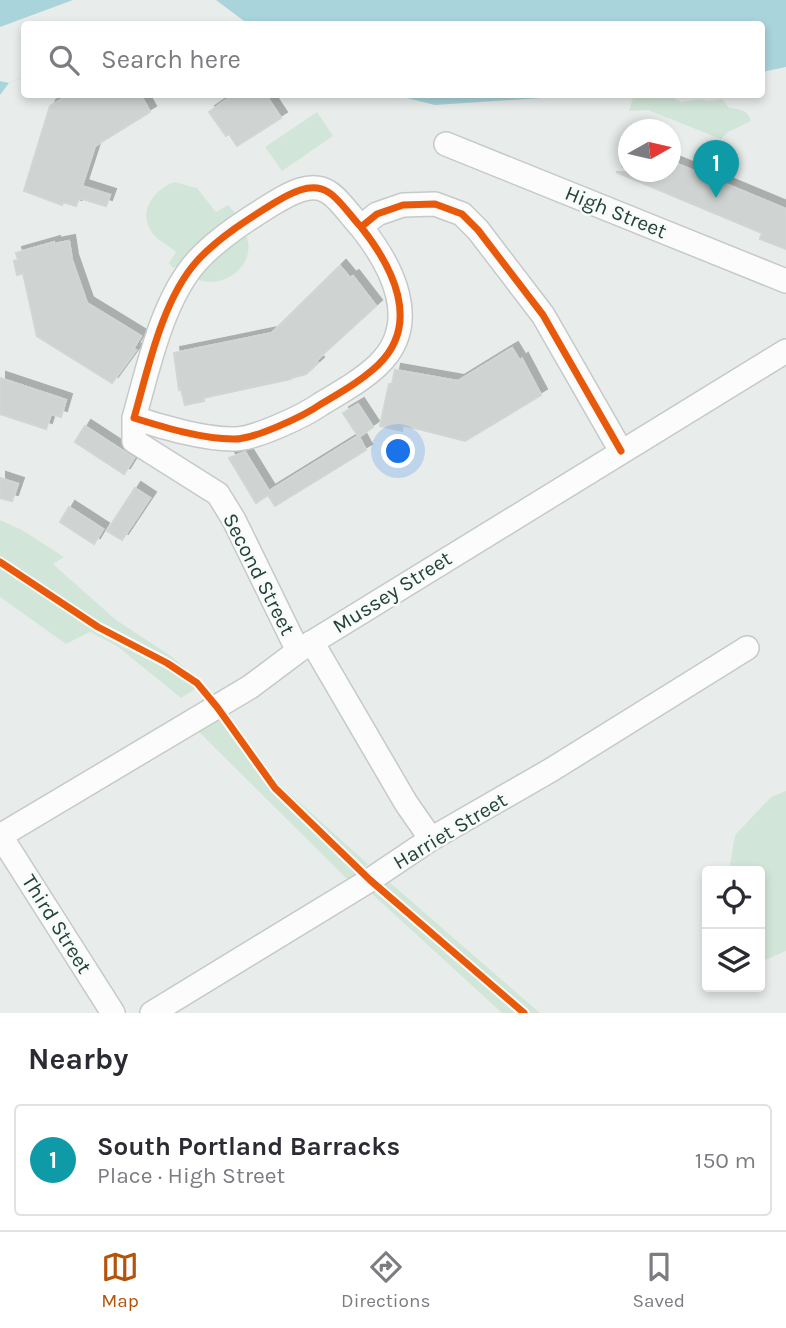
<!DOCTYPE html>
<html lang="en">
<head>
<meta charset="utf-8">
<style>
	body { margin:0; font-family:Karla,sans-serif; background:#f2f2f3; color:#2b2b33 }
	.controls { position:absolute; right:21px; bottom:21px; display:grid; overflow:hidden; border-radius:7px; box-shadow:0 4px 10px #0003 }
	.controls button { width:63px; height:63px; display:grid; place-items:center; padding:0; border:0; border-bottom:2px solid #e1e1e2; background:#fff; color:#2b2b33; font:35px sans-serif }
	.compass { position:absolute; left:618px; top:119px; width:63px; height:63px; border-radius:50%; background:#fff; box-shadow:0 4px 10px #0003; rotate:82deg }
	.you { position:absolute; left:399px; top:452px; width:24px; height:24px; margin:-18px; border:5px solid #fff; border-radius:50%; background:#1a73e8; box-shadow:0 0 0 10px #1a73e833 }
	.badge { display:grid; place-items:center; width:46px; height:46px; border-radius:50%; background:#b45309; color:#fff; font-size:23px; font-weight:700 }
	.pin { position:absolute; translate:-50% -58px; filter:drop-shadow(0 2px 4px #0008) }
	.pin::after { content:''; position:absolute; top:37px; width:24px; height:21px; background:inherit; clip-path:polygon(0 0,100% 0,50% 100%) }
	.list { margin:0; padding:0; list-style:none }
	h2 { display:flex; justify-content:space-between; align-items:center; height:91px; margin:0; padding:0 28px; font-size:30px }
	h2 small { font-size:23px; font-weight:400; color:#7c7c81 }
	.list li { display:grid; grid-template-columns:46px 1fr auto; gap:21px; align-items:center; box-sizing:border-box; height:112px; margin:0 14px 14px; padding:0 14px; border:2px solid #e1e1e2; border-radius:7px }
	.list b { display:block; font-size:26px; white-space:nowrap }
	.list p { margin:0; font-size:23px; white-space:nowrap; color:#7c7c81 }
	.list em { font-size:23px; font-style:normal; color:#7c7c81 }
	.icon { flex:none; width:38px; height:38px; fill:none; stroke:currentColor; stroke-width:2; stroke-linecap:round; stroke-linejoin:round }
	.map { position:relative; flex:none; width:786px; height:1013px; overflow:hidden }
	.search { position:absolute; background:#fff; box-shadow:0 4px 10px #0003; left:21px; right:21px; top:21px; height:77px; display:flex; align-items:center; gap:18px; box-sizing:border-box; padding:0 24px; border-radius:7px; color:#7c7c81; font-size:26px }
	.sheet { height:217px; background:#fff }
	nav { display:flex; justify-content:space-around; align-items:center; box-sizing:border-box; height:98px; border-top:2px solid #e1e1e2; background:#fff; font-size:19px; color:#7c7c81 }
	nav a { display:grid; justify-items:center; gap:4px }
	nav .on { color:#b45309 }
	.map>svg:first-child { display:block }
	.green { fill:#d1e6d8 }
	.water { fill:#a9d4db }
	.pier { fill:#e8edeb }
	.building { fill:#cfd4d2; stroke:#d1d6d4; stroke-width:2; filter:url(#shadow) }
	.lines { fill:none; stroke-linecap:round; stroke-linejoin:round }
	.minor-casing { stroke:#c5cac8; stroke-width:26 }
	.minor { stroke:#fcfcfc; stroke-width:23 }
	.cycleway-casing { stroke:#f7fbf9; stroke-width:11 }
	.cycleway { stroke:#e8590c; stroke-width:7 }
	.labels { text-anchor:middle; stroke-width:5; stroke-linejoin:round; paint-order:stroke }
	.street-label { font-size:21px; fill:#24423a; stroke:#f7fbf9 }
</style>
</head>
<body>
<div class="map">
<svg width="786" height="1013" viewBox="0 0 786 1013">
	<defs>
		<filter id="shadow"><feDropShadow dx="6" dy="-6" stdDeviation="0" flood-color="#0004"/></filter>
	</defs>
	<rect width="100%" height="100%" fill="#e8edeb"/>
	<path class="green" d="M 634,95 L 712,95 L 697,99 L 709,101 L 722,99 L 729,108 C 739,110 747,108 751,121 L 728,132 L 721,139 L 648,110 L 629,111 Z
		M 317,112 L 333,136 L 282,171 L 265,147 Z
		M 174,182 L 197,188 L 216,212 L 228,205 L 236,214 L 235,217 L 181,264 L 173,268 L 169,263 L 176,252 C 171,248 164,243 158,239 C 135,218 149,192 174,182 Z
		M 243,237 L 247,237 C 256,265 225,289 199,280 L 197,278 L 217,256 Z
		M 0,520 L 22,530 L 64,557 L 53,564 L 116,620 L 171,656 L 203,684 L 181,698 L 117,646 L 90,632 L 66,644 L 0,597 Z
		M 227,711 L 279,784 L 368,864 L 348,880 L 196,729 Z
		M 786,791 L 786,951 L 760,962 L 760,871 L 729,871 L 735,835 L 771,797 Z
		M 387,880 L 540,1013 L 502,1013 L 370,892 Z"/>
	<path class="water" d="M 0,0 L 786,0 L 786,75 L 762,80 L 762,24 L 226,24 L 202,13 L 24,24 L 24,77 L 9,83 L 0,95 Z
		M 395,95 L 588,95 L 435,105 Z"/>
	<path class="pier" d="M 73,0 L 216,0 L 248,24 L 219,24 L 204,17 L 202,24 L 24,24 L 24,77 L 9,83 L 0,81 L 0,27 Z
		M 786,67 L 786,78 L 762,84 L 762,72 Z
		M 592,94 L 589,98 L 558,100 L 536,98 L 541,95 Z
		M 662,94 L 715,94 L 715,95 L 708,98 L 681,102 L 672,97 L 663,97 Z"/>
	<path class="building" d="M 71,94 L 140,94 L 150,112 L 95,146 L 82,186 L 110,195 L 106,206 L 79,198 L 76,206 L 63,202 L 62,205 L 24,191 L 50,106 Z
		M 235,94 L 265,94 L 281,118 L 237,146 L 229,134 L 226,136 L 209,112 Z
		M 670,161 L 786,209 L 786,249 L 760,239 L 762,233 L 616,172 L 670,172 Z
		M 69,241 L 72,260 L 87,303 L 141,336 L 133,349 L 136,350 L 112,383 L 37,336 L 23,273 L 17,275 L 14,261 L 18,260 L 16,253 L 54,242 L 54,244 Z
		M 340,266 L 350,278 L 353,276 L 376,306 L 321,356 L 316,361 L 318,363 L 306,374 L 291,378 L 291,379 L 203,398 L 204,401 L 185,405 L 181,389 L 179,390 L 174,353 L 272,333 Z
		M 512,348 L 520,361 L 522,359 L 541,395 L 465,441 L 403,425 L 402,431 L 380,426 L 389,384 L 392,384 L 395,370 L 458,381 Z
		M 0,378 L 66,400 L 61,417 L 51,414 L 46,429 L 0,414 Z
		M 358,404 L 373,427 L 359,437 L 366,450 L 275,506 L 268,495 L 256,503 L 229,458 L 245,452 L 269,491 L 358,436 L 343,413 Z
		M 85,426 L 134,458 L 124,474 L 75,442 Z
		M 0,478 L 18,484 L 12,501 L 0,498 Z
		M 135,488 L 150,498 L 122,540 L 107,531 Z
		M 69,507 L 103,529 L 94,544 L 60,522 Z"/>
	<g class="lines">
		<g class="minor-casing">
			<path id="minor" d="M 446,144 L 786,281
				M 361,227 C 392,266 422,323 378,365 C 361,381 341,392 321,404 C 304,416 253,440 233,439 C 202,439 163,427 134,418 C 148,369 162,300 197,261 C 218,238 248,219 274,203 C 289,194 311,181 328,192 C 339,198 352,218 361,227 L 377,214 L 403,205 L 435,204 L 462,214 L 478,230 L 543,315 L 621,451
				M 134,418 L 134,441 L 218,494 L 234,520 L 298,651
				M 312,642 L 406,803 L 431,839
				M 0,835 L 113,1013
				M 0,836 L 250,687 L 298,651 L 786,351
				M 152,1013 L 370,880 L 431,839 L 551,770 L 747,648"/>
		</g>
		<use href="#minor" class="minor"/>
		<g class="cycleway-casing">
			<path id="cycleway" d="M 361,227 C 392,266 422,323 378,365 C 361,381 341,392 321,404 C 304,416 253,440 233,439 C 202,439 163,427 134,418 C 148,369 162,300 197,261 C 218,238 248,219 274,203 C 289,194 311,181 328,192 C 339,198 352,218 361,227 L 377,214 L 403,205 L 435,204 L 462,214 L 478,230 L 543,315 L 621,451
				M 0,562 L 98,627 L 167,663 L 197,683 L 217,707 L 275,788 L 370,880 L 524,1013"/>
		</g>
		<use href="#cycleway" class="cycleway"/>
	</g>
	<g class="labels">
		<g class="street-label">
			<text transform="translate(616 212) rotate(22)" y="7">High Street</text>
			<text transform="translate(259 574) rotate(63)" y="7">Second Street</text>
			<text transform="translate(392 592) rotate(-32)" y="7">Mussey Street</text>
			<text transform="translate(450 831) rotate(-31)" y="7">Harriet Street</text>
			<text transform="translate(57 924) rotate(58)" y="7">Third Street</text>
		</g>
	</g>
</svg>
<div class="controls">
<button><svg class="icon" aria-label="locate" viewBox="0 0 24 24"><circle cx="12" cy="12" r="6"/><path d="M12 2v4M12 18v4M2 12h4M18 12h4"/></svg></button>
<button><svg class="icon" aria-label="layers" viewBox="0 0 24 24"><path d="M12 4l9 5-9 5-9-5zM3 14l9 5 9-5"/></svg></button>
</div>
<svg class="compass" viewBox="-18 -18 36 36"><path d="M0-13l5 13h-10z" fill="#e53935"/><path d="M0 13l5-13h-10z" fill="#7c7c81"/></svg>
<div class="you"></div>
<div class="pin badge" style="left:716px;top:198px;background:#0f9aa8">1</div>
<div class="search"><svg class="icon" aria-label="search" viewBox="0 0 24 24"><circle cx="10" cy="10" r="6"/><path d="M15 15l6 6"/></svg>Search here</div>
</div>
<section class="sheet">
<h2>Nearby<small></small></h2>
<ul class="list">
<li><span class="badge" style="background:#0f9aa8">1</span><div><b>South Portland Barracks</b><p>Place · High Street</p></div><em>150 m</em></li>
</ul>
</section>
<nav>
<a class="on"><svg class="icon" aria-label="map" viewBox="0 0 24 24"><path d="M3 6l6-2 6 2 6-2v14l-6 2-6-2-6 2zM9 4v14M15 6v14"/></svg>Map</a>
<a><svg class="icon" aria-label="directions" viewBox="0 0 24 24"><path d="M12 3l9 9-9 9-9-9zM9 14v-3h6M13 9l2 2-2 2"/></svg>Directions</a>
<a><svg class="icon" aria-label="saved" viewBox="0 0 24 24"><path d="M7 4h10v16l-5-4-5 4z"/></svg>Saved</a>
</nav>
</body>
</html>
